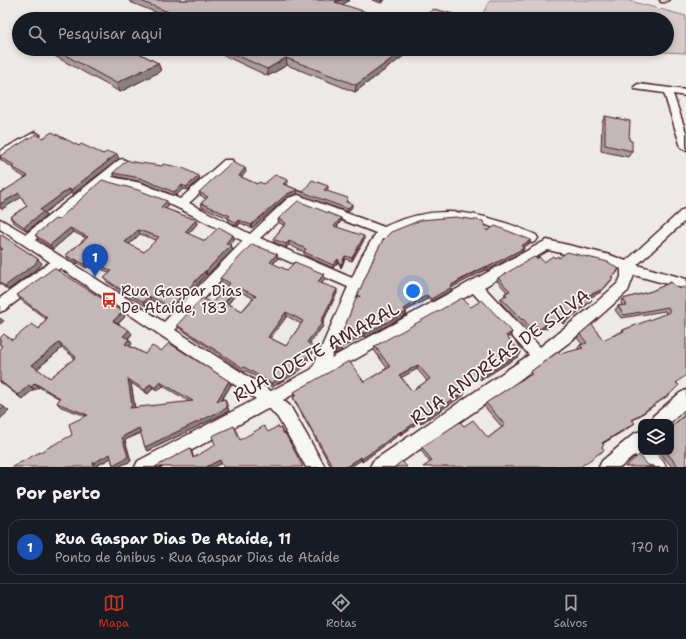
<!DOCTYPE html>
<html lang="pt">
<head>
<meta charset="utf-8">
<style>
	body { margin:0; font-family:"Shantell Sans",sans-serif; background:#20242c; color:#f1f3f6 }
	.controls { position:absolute; right:12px; bottom:12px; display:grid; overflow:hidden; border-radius:8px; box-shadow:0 2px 6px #0003 }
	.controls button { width:36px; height:36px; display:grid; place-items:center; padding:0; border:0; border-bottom:1px solid #363941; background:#171b24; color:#f1f3f6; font:20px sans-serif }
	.you { position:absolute; left:413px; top:291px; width:14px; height:14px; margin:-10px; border:3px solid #fff; border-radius:50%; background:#1a73e8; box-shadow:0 0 0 6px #1a73e833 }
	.badge { display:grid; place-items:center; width:26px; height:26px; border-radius:50%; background:#c8321e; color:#fff; font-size:13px; font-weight:700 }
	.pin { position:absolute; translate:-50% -33px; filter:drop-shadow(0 1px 2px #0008) }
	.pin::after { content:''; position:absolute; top:21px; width:14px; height:12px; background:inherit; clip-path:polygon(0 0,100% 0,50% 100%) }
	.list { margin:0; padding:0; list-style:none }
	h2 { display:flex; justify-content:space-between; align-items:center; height:52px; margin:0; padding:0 16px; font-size:17px }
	h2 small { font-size:13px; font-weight:400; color:#9ea1a6 }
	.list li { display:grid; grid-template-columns:26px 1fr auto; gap:12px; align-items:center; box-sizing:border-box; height:56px; margin:0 8px 8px; padding:0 8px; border:1px solid #363941; border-radius:12px }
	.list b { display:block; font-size:15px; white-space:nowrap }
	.list p { margin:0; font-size:13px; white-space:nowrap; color:#9ea1a6 }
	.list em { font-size:13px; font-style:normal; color:#9ea1a6 }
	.icon { flex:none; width:22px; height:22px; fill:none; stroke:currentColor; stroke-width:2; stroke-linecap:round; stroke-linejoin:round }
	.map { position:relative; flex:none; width:686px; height:467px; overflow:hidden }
	.search { position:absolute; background:#171b24; box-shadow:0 2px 6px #0003; left:12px; right:12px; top:12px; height:44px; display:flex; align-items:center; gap:10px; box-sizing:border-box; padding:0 14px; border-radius:22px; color:#9ea1a6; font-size:15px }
	.sheet { height:116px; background:#171b24 }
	nav { display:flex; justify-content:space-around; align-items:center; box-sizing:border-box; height:56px; border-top:1px solid #363941; background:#171b24; font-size:11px; color:#9ea1a6 }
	nav a { display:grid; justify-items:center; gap:2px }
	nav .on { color:#c8321e }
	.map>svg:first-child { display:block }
	.green { fill:#d4cbca; stroke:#8f757a }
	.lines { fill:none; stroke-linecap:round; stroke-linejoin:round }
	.minor-casing { stroke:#4a1f2b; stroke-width:3 }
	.minor { fill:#f6f6f2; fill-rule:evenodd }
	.wall { fill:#a99d9d; stroke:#4a1f2b; fill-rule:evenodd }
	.shaded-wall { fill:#898080; stroke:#4a1f2b }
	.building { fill:#c4b7b7; stroke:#4a1f2b; fill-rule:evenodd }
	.labels { text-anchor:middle; stroke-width:3.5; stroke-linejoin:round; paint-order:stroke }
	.poi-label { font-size:15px; fill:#4a1f2b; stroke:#f6f6f2; text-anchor:start }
	.near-street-label { font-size:18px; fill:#4a1f2b; stroke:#f6f6f2 }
</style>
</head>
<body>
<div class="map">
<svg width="686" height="467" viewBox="0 0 686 467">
	<rect width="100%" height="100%" fill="#ece9e6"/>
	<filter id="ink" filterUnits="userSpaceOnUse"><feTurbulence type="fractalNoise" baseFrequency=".025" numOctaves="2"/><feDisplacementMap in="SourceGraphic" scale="8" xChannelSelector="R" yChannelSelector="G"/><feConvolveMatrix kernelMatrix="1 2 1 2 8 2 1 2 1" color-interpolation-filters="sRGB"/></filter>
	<g filter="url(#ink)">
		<path class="green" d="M 490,0 L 626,0 L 686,16 L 686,53 L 597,49 L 667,49 L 667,19 L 480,19 Z"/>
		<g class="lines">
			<g class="minor-casing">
				<path id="minor" d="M 660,0 L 669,0 L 665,2 L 661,2 Z
					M 638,84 L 686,90 L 686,96 L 673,94 L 686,132 L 686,150 L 681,147 L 664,93 L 635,89 L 634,87 Z
					M 35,132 L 40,135 L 38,137 L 0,158 L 0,151 Z
					M 123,159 L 128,162 L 112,177 L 141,183 L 180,199 L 224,160 L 232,160 L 233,162 L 232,164 L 189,203 L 250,234 L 288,198 L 298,195 L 384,227 C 438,201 484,212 536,235 L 538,238 L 536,241 L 532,243 L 484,224 L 451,219 L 435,220 L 420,222 L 390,234 L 381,243 L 374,256 L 331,358 L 543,242 L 547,240 L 610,255 L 626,261 L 682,210 L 686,209 L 686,220 L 637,265 L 686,279 L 686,289 L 634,275 L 628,291 L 600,316 L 571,341 L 510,387 L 394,467 L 370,467 L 373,461 L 529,355 L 473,293 L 283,400 L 290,406 L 325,467 L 306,467 L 278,418 L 269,408 L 161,467 L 135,467 L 138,461 L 256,399 L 60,268 L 5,310 L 0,312 L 0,298 L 50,262 L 0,229 L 0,219 L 26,234 L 119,160 ZM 104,183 C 155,191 197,219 243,241 L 164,322 L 35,240 ZM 298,203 L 376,233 L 362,256 L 352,278 L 260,238 ZM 253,246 L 348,287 L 312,369 L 271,391 L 175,330 ZM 548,250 L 608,264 L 621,269 L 621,277 L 618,283 L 590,308 L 540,347 L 484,287 Z
					M 686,390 L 686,408 L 671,422 L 651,422 L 653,416 L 680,393 Z
					M 641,431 L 641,452 L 654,452 L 663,461 L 666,467 L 645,467 L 635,455 L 621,467 L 599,467 L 602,461 L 635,433 Z"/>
			</g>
			<use href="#minor" class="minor"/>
		</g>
		<path class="wall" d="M 129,0 L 350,0 L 342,5 L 165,16 L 130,2 Z
			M 372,0 L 385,0 L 381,3 Z
			M 42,49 L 131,49 L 158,63 L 161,71 L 120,92 Z
			M 210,49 L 413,49 L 355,92 L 287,65 L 268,76 Z
			M 605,116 L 629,140 L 632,151 L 628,157 L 601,151 L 602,122 Z
			M 43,138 L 79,146 L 103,154 L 119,159 L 73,194 L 71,193 L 44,213 L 46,216 L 27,231 L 13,222 L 10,217 L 27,206 L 21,197 L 2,209 L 0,208 L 0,192 L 2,192 L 26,178 L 14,171 L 12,167 L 2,161 L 0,158 L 0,156 Z
			M 133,162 L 200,179 L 188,190 L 183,189 L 176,196 L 142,182 L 115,176 L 113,173 Z
			M 246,172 L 241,177 L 257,184 L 288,183 L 286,185 L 303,192 L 328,189 L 327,191 L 348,202 L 352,207 L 348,212 L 298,194 L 287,197 L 252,228 L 240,223 L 238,226 L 229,222 L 228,218 L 202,207 L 201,203 L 206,199 L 200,195 L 199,192 Z
			M 169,206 L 166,209 L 196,220 L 197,224 L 188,234 L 205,241 L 234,240 L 229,244 L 231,245 L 233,250 L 207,275 L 206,275 L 173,311 L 151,300 L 146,306 L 126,295 L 107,282 L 104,278 L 110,273 L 91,264 L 86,268 L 78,263 L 76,264 L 68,259 L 66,255 L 86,238 L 73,232 L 53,249 L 38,239 L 35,235 L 58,220 ZM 140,234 L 156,240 L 144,252 L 129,245 Z
			M 341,218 L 341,221 L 337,227 L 364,240 L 352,261 L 345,259 L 341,268 L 338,262 L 333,268 L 304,255 L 304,252 L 289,245 L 286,248 L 274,242 L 273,239 L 284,225 L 279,223 L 278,219 Z
			M 487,231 L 529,244 L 523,247 L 524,248 L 522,252 L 487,271 L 485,270 L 464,281 L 451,288 L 451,291 L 430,302 L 427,299 L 406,311 L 406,315 L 365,338 L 364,336 L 341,348 L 341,351 L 335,354 L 335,351 L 358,297 L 358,294 Z
			M 0,234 L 38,259 L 42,263 L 38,268 L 8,290 L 0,284 L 0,251 L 2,250 L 0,249 Z
			M 277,254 L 278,258 L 273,264 L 287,270 L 325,279 L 321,283 L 337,293 L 323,322 L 323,326 L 309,344 L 314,351 L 306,363 L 306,365 L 298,372 L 272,387 L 246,371 L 245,372 L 179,328 L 177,325 L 212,303 L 228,286 L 221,282 L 220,278 ZM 239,291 L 253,298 L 242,311 L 228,304 ZM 287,316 L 301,324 L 286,346 L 270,338 Z
			M 555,258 L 559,258 L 619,269 L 617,273 L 612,278 L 613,278 L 610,282 L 601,292 L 589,298 L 592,300 L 589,303 L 563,324 L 559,320 L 546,329 L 544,328 L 539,332 L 533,327 L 528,330 L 521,323 L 520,323 L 500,302 L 501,298 L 504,297 L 505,293 L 507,292 L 497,281 L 498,278 L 537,259 L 544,262 Z
			M 671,282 L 677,383 L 670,394 L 633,420 L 631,426 L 602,444 L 604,445 L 602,447 L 601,453 L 430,463 L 421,450 L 422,447 L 464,426 L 488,438 L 502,427 L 484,406 L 486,403 L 528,376 L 528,375 L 530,372 L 560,354 L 578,350 L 578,348 L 580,345 L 582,344 L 577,338 L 580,334 L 603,340 L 621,332 L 623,330 L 666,314 L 665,311 L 621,318 L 615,310 L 618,306 L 622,305 L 621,303 L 623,299 L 652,291 Z
			M 17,295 L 125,317 L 118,324 L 132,334 L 128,339 L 129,339 L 132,344 L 130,346 L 145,354 L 161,351 L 229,381 L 231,385 L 222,400 L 226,402 L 229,411 L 148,451 L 145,447 L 141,433 L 125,440 L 131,461 L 118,467 L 115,467 L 113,465 L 111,458 L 96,466 L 72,435 L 86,416 L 61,407 L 57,403 L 60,399 L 39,387 L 35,390 L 34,389 L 22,399 L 0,382 L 2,347 L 0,345 L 0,338 L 12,340 L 39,329 L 46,319 L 21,300 ZM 62,348 L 75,358 L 50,378 L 37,369 ZM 131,383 L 148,394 L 153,388 L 158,391 L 163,386 L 190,402 L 135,408 Z
			M 471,307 L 512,332 L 510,336 L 507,338 L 521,352 L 519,356 L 481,380 L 478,377 L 462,388 L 465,391 L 464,395 L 420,424 L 419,422 L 401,435 L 400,434 L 362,462 L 361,460 L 351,467 L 331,467 L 294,400 L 293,397 L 295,396 L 294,392 L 364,382 L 387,368 L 374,350 L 375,346 ZM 417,369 L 427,381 L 412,391 L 401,377 Z
			M 686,413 L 686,467 L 672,467 L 659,452 L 671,452 L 671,427 Z"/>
		<path class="shaded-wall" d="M 340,0 L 350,0 L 335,9 L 335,2 Z
			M 381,0 L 385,0 L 381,3 Z
			M 457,15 L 456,19 L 452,19 Z
			M 405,49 L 413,49 L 355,92 L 356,85 Z
			M 286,58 L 287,65 L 268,76 L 267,69 Z
			M 158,63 L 161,71 L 120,92 L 116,83 Z
			M 117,154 L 119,159 L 73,194 L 71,190 Z
			M 245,168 L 246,172 L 239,180 L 239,176 Z
			M 199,176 L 200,179 L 188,190 L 186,187 Z
			M 288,180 L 288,183 L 284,187 L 283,184 Z
			M 182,185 L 183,189 L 176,196 L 174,192 Z
			M 328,186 L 328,189 L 324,194 L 324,190 Z
			M 69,189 L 71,193 L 44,213 L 46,216 L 27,231 L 24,227 L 40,210 Z
			M 297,190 L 298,194 L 287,197 L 252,228 L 251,225 L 287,194 Z
			M 19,193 L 22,197 L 2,209 L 0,207 L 0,204 Z
			M 167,201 L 169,206 L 163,212 L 161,207 Z
			M 352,204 L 352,207 L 348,212 L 348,209 Z
			M 341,218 L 341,221 L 335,229 L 334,226 Z
			M 196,220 L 197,224 L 186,236 L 185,232 Z
			M 239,220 L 240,223 L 238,226 L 237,223 Z
			M 70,228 L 73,232 L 53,249 L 50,245 Z
			M 138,230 L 140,234 L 127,247 L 125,242 Z
			M 233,235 L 234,240 L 227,247 L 226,243 Z
			M 364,236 L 364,240 L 352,261 L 352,258 Z
			M 531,240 L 529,244 L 519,250 L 521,246 Z
			M 289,241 L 289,245 L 286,248 L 286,244 Z
			M 231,245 L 233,250 L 207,275 L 206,271 Z
			M 524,248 L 522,252 L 487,271 L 488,267 Z
			M 277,254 L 278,258 L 271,266 L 270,262 Z
			M 345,256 L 345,259 L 341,268 L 341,265 Z
			M 38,259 L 42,263 L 38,268 L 8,290 L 5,286 Z
			M 75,259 L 78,263 L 76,264 L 73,260 Z
			M 338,259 L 338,262 L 333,268 L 333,265 Z
			M 89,260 L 91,264 L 86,268 L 84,264 Z
			M 487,266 L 485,270 L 451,288 L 451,291 L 430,302 L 431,299 L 450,286 Z
			M 205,271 L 206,275 L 173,311 L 171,307 Z
			M 324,274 L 325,279 L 318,286 L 318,282 Z
			M 613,278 L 601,292 L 585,300 L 587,296 Z
			M 238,287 L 239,291 L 226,306 L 225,302 Z
			M 337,289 L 337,293 L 322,323 L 323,322 L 323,326 L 308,346 L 307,342 L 321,321 Z
			M 427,295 L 427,299 L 403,312 L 404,309 Z
			M 149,296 L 151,300 L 146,306 L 144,302 Z
			M 592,300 L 589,303 L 563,324 L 565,320 Z
			M 123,312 L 125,317 L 116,325 L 113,321 Z
			M 286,312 L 287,316 L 269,340 L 268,337 Z
			M 406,312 L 406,315 L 365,338 L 365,334 Z
			M 561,317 L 559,320 L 546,329 L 548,326 Z
			M 0,318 L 4,321 L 0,324 Z
			M 535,324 L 533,327 L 528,330 L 530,327 Z
			M 546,324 L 544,328 L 539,332 L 540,329 Z
			M 129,330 L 132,334 L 126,340 L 123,336 Z
			M 364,332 L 364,336 L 341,348 L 341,351 L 335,354 L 335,351 L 339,346 Z
			M 512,332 L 510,336 L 504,340 L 506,336 Z
			M 129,339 L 132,344 L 128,348 L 125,344 Z
			M 59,343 L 62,348 L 37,369 L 32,365 Z
			M 313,347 L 314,351 L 306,363 L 306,365 L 298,372 L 272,387 L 271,383 L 304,361 Z
			M 521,352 L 519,356 L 481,380 L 482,377 Z
			M 418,365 L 417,369 L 399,379 L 399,375 Z
			M 480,374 L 478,377 L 459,390 L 461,386 Z
			M 128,379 L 131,383 L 135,409 L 130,408 Z
			M 229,381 L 231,385 L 218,405 L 217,401 Z
			M 160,382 L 163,386 L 158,391 L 156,388 Z
			M 35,383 L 39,387 L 35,390 L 31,387 Z
			M 150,384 L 153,388 L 148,394 L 145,390 Z
			M 29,385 L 34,389 L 22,399 L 18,395 Z
			M 465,391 L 464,395 L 420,424 L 421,421 Z
			M 670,394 L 666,397 L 629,423 L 632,420 Z
			M 225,399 L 229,411 L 148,451 L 145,447 Z
			M 0,404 L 9,411 L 0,419 Z
			M 420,419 L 419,422 L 401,435 L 402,432 Z
			M 635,423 L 631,426 L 599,446 L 602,443 Z
			M 139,428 L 142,432 L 125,440 L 131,461 L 118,467 L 115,467 L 113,465 L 122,437 Z
			M 401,431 L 400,434 L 362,462 L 362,459 Z
			M 190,448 L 192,452 L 195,462 L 193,458 Z
			M 110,454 L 113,457 L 96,466 L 97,467 L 94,467 L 93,463 Z
			M 361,457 L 361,460 L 351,467 L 346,467 Z
			M 220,460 L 222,463 L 214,467 L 206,467 Z"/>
		<path class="building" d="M 138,0 L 340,0 L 335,2 L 388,19 L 158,19 L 171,13 Z
			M 434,9 L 457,15 L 452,19 L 419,19 Z
			M 63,16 L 69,19 L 56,19 Z
			M 54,49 L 131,49 L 158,63 L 116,83 Z
			M 223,49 L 405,49 L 356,85 L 286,58 L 267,69 Z
			M 605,116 L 630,121 L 629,140 L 632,141 L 632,151 L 605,145 Z
			M 52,132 L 79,146 L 81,144 L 103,154 L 107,152 L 117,154 L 71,190 L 69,189 L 40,210 L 43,212 L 24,227 L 10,217 L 27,206 L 19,193 L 0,204 L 0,192 L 2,192 L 28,176 L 12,167 L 14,165 L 0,157 L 0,156 L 36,134 L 43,138 Z
			M 127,160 L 133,162 L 162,166 L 163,164 L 183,168 L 199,176 L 186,187 L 182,185 L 174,192 L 140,178 L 113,173 Z
			M 232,162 L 245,168 L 239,176 L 257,184 L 259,182 L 264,184 L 275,175 L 288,180 L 283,184 L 303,192 L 312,180 L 328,186 L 324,190 L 348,198 L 346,202 L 352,204 L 348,209 L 297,190 L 287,194 L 251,225 L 239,220 L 237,223 L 228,218 L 230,216 L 201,203 L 208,197 L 199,192 Z
			M 102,180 L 138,190 L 167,201 L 161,207 L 196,220 L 185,232 L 205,241 L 219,227 L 233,235 L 226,243 L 231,245 L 206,271 L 205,271 L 171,307 L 149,296 L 144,302 L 123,291 L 104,278 L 112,271 L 89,260 L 84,264 L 75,259 L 73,260 L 66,255 L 88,237 L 70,228 L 50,245 L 35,235 L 55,219 L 58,220 ZM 138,230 L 159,237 L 144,252 L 125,242 Z
			M 298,201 L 341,218 L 334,226 L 364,236 L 352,258 L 345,256 L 341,265 L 338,259 L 333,265 L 304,252 L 306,249 L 289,241 L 286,244 L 273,239 L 286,223 L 278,219 Z
			M 455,217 L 483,221 L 487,231 L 495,226 L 531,240 L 521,246 L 524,248 L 488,267 L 487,266 L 465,277 L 450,286 L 452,287 L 431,299 L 427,295 L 404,309 L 406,312 L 365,334 L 364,332 L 339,346 L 341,348 L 335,351 L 357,296 L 360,297 L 358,294 L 376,253 L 383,240 L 391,232 L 421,220 Z
			M 0,234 L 38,259 L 35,264 L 5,286 L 0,283 L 0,251 L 3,249 L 0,247 Z
			M 252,244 L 277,254 L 270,262 L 287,270 L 295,262 L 324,274 L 318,282 L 337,289 L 321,321 L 323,322 L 307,342 L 313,347 L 304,361 L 305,362 L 298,368 L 271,383 L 244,367 L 243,368 L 177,325 L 202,298 L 212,303 L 230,283 L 220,278 ZM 238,287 L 256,296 L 242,311 L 225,302 ZM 286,312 L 303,321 L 286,346 L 268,337 Z
			M 567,252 L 608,262 L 619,269 L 611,277 L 613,278 L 603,289 L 587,296 L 592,300 L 565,320 L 561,317 L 548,326 L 546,324 L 540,329 L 535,324 L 530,327 L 523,319 L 522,320 L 501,298 L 507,295 L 505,293 L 510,291 L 498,278 L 534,257 L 537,259 L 539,257 L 544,262 L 553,256 L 555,258 L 558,256 L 559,258 Z
			M 54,268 L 123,312 L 113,321 L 129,330 L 123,336 L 129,339 L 125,344 L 145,354 L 152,346 L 161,351 L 169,343 L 229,381 L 217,401 L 225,399 L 227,408 L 145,447 L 139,428 L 122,437 L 128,457 L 113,465 L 110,454 L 93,463 L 94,467 L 12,467 L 72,435 L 69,424 L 88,415 L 57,403 L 60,398 L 35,383 L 31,387 L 29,385 L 18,395 L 0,381 L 0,348 L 2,346 L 0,345 L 0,338 L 4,334 L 12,340 L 32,324 L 39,329 L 47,318 L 17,295 ZM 59,343 L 76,357 L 50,378 L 32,365 ZM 128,379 L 145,390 L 150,384 L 156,388 L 160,382 L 193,401 L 130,408 L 132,405 Z
			M 671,282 L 679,289 L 683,287 L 686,289 L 686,375 L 676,383 L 679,385 L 670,394 L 632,420 L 635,423 L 602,443 L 604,445 L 602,447 L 604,450 L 580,467 L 423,467 L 432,461 L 422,447 L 460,422 L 464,426 L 473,420 L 488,438 L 505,425 L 486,403 L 516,383 L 532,374 L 530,372 L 558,352 L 560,354 L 583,348 L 580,345 L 587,343 L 580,334 L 592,324 L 603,340 L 624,331 L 623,330 L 670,312 L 668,307 L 624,315 L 618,306 L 627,305 L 623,299 L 652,291 Z
			M 462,298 L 471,307 L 482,300 L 512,332 L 506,336 L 521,352 L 482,377 L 480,374 L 461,386 L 465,391 L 421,421 L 420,419 L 402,432 L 401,431 L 362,459 L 361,457 L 346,467 L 333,467 L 293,397 L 297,395 L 294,392 L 349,361 L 364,382 L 390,367 L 375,346 ZM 418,365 L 430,379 L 412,391 L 399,375 Z
			M 0,404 L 4,407 L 0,411 Z
			M 686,414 L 686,467 L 679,467 L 666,452 L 671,452 L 671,427 Z
			M 234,426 L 240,440 L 264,426 L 268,432 L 278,426 L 279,428 L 280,427 L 284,434 L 285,433 L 303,467 L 223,467 L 220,460 L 206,467 L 155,467 L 190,448 L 193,458 L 215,445 L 212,436 Z
			M 639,455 L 648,465 L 653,466 L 655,467 L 625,467 Z
			M 402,461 L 407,467 L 396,467 L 396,466 Z"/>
	</g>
	<defs>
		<g id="bus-bare" transform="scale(1.2)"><path d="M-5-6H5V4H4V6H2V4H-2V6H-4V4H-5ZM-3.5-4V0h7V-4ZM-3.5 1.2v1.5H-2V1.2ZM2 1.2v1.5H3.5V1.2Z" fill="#c8321e" stroke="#f6f6f2" stroke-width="2.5" paint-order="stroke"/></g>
	</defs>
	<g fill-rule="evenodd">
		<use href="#bus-bare" x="109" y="300"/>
	</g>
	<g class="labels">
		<g class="poi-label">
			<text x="121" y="296">Rua Gaspar Dias<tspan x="121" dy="17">De Ataíde, 183</tspan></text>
		</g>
		<g class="near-street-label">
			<text transform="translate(316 352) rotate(-29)" y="6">RUA ODETE AMARAL</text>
			<text transform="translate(500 357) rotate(-36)" y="6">RUA ANDRÉAS DE SILVA</text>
		</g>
	</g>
</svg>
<div class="controls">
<button><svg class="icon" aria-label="layers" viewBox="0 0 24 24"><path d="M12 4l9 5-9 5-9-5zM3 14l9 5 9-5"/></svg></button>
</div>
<div class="you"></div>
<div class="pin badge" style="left:95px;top:277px;background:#1a4fb4">1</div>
<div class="search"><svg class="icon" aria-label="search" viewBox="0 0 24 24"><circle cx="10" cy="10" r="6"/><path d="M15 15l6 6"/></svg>Pesquisar aqui</div>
</div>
<section class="sheet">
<h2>Por perto<small></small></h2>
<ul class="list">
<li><span class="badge" style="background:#1a4fb4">1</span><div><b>Rua Gaspar Dias De Ataíde, 11</b><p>Ponto de ônibus · Rua Gaspar Dias de Ataíde</p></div><em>170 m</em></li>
</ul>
</section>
<nav>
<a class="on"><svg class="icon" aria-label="map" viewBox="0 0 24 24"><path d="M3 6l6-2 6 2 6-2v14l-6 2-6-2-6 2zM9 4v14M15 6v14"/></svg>Mapa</a>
<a><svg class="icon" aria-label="directions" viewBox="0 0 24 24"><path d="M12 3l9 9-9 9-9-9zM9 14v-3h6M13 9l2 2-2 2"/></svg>Rotas</a>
<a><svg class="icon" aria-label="saved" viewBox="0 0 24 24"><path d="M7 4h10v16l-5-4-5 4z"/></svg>Salvos</a>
</nav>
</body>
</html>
